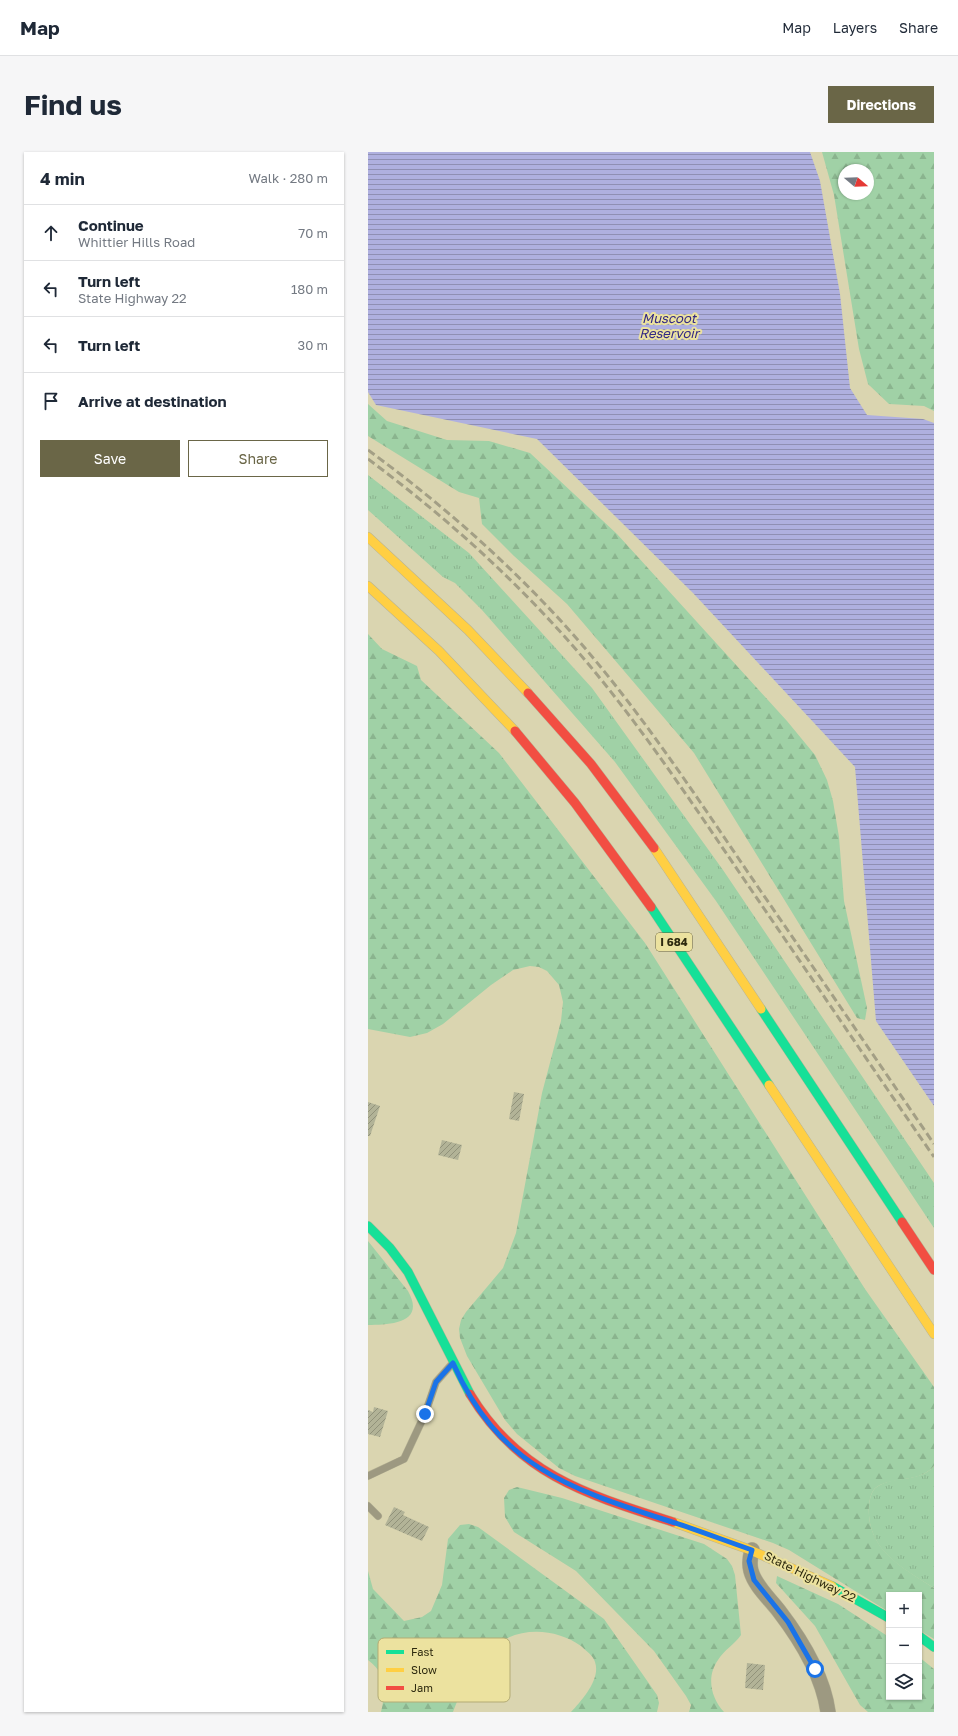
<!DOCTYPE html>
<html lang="en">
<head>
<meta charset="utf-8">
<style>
	body { margin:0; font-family:"Golos Text",sans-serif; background:#f6f6f7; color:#1f2937 }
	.controls { position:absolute; right:12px; bottom:12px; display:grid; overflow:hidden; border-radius:0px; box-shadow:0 1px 3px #0004 }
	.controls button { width:36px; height:36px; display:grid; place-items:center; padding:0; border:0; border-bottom:1px solid #e0e1e3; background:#fff; color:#1f2937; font:20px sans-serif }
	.compass { position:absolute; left:470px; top:12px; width:36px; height:36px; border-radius:50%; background:#fff; box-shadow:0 1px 3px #0004; rotate:109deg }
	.stop { position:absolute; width:12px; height:12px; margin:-9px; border:3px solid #1a73e8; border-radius:50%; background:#fff }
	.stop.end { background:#1a73e8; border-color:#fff; box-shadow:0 1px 4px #0008 }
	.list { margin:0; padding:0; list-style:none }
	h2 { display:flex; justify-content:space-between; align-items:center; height:52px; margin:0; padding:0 16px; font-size:17px }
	h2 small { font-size:13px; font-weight:400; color:#747a83 }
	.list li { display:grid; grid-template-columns:26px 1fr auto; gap:12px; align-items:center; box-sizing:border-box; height:56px; padding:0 16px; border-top:1px solid #e0e1e3 }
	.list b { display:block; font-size:15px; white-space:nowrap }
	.list p { margin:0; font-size:13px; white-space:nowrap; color:#747a83 }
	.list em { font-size:13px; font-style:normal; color:#747a83 }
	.actions { display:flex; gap:8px; padding:12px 16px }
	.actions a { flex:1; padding:9px 0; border:1px solid #6a6647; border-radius:0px; text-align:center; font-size:14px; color:#6a6647 }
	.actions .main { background:#6a6647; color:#fff }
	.icon { flex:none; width:22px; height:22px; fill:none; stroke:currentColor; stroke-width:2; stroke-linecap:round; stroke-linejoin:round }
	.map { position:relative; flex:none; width:566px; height:1560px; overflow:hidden; border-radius:0px }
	header { display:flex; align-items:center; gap:24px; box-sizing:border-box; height:56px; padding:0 20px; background:#fff; border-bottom:1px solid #e0e1e3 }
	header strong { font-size:19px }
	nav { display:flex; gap:22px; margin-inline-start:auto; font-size:14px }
	.intro { display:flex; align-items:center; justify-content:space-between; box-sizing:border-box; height:96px; padding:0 24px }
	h1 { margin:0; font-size:28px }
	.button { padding:10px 18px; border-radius:0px; background:#6a6647; color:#fff; font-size:14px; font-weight:700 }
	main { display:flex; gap:24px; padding:0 24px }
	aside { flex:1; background:#fff; border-radius:0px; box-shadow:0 1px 3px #0004 }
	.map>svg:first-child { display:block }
	.grass { fill:url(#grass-tufts) }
	.forest { fill:url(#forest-firs); fill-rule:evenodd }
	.water { fill:url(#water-rules) }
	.building { fill:url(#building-hatch) }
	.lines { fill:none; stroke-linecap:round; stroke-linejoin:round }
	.lane-casing { stroke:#b8b496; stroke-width:8 }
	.street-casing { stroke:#b8b496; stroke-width:16 }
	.fast-casing { stroke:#b8b496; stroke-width:10 }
	.slow-casing { stroke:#b8b496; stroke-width:10 }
	.jam-casing { stroke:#b8b496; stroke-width:10 }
	.lane { stroke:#9d9981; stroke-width:7 }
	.street { stroke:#9d9981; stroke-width:15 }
	.fast { stroke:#16e098; stroke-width:9 }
	.slow { stroke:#ffcf43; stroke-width:9 }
	.jam { stroke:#f24e42; stroke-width:9 }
	.rail { stroke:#a39f85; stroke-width:3; stroke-dasharray:8 4; stroke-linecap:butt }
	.route { stroke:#1a73e8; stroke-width:5 }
	.labels { text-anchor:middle; stroke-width:4; stroke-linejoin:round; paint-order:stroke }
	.shield { fill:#ece29f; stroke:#67613a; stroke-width:1 }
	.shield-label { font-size:11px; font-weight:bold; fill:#2e2a0f }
	.street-label { font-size:12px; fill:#2e2a0f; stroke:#ece29f }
	.water-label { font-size:13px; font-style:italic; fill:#322885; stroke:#ece29f }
	.key { fill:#ece29f; stroke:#b3ab74; stroke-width:1 }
	.key-label { font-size:11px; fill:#2e2a0f }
</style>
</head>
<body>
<header>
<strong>Map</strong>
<nav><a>Map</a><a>Layers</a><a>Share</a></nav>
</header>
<div class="intro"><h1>Find us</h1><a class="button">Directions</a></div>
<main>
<aside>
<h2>4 min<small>Walk · 280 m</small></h2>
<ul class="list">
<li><svg class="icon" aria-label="ahead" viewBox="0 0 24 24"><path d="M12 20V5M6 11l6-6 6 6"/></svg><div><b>Continue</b><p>Whittier Hills Road</p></div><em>70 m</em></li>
<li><svg class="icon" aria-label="left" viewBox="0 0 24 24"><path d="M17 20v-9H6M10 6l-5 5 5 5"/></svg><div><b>Turn left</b><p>State Highway 22</p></div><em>180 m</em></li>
<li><svg class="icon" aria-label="left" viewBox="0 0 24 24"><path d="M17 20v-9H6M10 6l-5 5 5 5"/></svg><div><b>Turn left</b></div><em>30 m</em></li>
<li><svg class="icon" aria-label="arrive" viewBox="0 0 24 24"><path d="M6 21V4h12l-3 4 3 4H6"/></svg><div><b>Arrive at destination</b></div></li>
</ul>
<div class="actions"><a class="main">Save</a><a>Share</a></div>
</aside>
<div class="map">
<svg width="566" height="1560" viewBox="0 0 566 1560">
	<defs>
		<pattern id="grass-tufts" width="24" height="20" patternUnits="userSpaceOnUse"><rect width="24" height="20" fill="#a0d1a6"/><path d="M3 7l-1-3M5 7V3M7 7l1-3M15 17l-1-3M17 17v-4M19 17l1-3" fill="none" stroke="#8ab48e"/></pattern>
		<pattern id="forest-firs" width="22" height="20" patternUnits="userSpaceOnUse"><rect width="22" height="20" fill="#a0d1a6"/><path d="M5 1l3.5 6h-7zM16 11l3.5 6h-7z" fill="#8ab48e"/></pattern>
		<pattern id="water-rules" width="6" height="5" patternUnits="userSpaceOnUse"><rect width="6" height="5" fill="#afb0df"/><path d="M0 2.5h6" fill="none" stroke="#8f8fb3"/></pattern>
		<pattern id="building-hatch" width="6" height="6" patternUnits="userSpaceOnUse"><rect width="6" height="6" fill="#b2b397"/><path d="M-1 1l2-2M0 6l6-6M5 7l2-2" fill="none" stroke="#91927a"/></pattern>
	</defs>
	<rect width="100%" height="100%" fill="#dad5b0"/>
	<path class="grass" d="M 0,323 L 101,401 L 224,536 L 355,718 L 566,1031 L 566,1076 L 348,749 L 247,610 L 114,458 L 87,431 L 75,425 L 0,358 Z
		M 566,1314 L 566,1436 C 533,1415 498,1398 501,1353 C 502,1345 504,1336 512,1333 C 529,1324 552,1330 566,1314 Z"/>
	<path class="forest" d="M 454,0 L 566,0 L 566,259 L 556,254 L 521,252 L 500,232 L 491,197 L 466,43 ZM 476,18 L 500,18 L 500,42 L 476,42 Z
		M 0,252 L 19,269 L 79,288 L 121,289 L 162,301 L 249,382 L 419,569 L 447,603 L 459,628 L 465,649 L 471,685 L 476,749 L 499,856 L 497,868 L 489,866 L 326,601 L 199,452 L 146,404 L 114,372 L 111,346 L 91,340 L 0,284 Z
		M 0,482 L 14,497 L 49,514 L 53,528 L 131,601 L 277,791 L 497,1137 L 566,1235 L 566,1314 C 552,1330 529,1325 512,1333 C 504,1336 502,1345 501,1353 C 498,1398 534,1415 566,1436 L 566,1487 L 551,1478 L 551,1443 L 521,1443 L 521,1460 L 421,1398 L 405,1391 L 207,1324 L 191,1316 L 149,1282 L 137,1268 L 99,1204 L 92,1186 L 91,1177 L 93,1168 L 98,1160 L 135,1116 L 148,1081 L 174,941 L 193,869 L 195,850 L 191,833 L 179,819 L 171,815 L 162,814 L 145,818 L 123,833 L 75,872 L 59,881 L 42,885 L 0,877 Z
		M 0,1089 L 40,1139 C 58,1171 23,1173 0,1173 Z
		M 149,1335 L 194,1346 L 336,1392 L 359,1407 L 364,1414 L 367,1423 L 373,1483 C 367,1492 356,1498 350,1508 C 338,1525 343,1546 356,1560 L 321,1560 L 323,1553 L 318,1544 L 286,1499 L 208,1419 L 146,1380 L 137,1365 L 136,1346 L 141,1338 Z
		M 101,1372 L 110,1375 L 236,1467 L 289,1543 L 291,1551 L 289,1560 L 203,1560 C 214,1548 233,1527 227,1510 C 225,1503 218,1499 213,1494 C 187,1476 151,1474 125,1495 C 105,1511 94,1537 85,1560 L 13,1560 C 18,1539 19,1522 0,1508 L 0,1419 L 5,1437 L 36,1469 L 54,1465 L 63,1459 L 74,1433 L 80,1387 L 92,1373 Z
		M 409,1424 L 470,1452 L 521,1485 L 521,1545 L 551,1545 L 551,1505 L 566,1517 L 566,1560 L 500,1560 L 492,1553 L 447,1474 L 408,1431 Z"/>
	<path class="water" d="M 0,0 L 442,0 L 452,29 L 472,142 L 482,236 L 499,263 L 555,267 L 566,271 L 566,954 L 508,869 L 487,615 L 325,441 L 169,287 L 8,253 L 0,240 Z"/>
	<path class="building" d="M 146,940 L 156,942 L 151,969 L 141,967 Z
		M 0,950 L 12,954 L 2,984 L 0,984 Z
		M 74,988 L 94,993 L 90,1008 L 70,1003 Z
		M 6,1255 L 20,1259 L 12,1285 L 0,1282 L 0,1258 L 5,1260 Z
		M 26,1355 L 37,1360 L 35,1363 L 61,1375 L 54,1389 L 17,1373 Z
		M 379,1511 L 397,1513 L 395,1538 L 377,1536 Z"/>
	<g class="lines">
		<g class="lane-casing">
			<path id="lane" d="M 0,1324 L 36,1307 L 57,1262 L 68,1230 L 84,1212
				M 0,1354 L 10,1364"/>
		</g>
		<g class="street-casing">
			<path id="street" d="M 384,1398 C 382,1405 381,1412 383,1419 C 387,1434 402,1447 411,1459 C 434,1489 455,1523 460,1560"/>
		</g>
		<g class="fast-casing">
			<path id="fast" d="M 283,755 L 401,933
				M 393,857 L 534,1070
				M 0,1074 L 22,1096 L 40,1120 L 102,1242
				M 464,1434 L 521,1466
				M 551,1484 L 566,1495"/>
		</g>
		<g class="slow-casing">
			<path id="slow" d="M 0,385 L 100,478 L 160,541
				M 0,434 L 71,499 L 147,579
				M 286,696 L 393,857
				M 401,933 L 566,1182
				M 305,1370 L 380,1397 L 464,1434"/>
		</g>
		<g class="jam-casing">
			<path id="jam" d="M 160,541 L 223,612 L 286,696
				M 147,579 L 207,651 L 283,755
				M 534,1070 L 566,1118
				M 102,1242 C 151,1323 220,1343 305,1370"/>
		</g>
		<use href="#lane" class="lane"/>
		<use href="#street" class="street"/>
		<use href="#fast" class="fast"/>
		<use href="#slow" class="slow"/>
		<use href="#jam" class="jam"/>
		<path class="rail" d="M 0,298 C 70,349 134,405 193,469 C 268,551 329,646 392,738 C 450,822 508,907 566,992
			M 0,307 C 82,368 157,436 222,514 C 281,585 332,663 384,739 C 445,828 505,917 566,1005"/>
	</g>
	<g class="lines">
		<path class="route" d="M 57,1262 L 68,1230 L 85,1211 C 130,1313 199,1336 298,1368 C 327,1377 355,1388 384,1398 L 381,1409 L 386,1428 L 420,1470 L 447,1517"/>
	</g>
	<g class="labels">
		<rect class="shield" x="288" y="781" width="36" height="18" rx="3"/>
		<g class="shield-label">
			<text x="306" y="794">I 684</text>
		</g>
		<g class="street-label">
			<text transform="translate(442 1425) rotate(26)" y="4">State Highway 22</text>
		</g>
		<g class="water-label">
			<text x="301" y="171">Muscoot<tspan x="301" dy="15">Reservoir</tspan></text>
		</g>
	</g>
	<rect x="10" y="1486" width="132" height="64" rx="6" class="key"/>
	<rect x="18" y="1498" width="18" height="4" fill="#16e098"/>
	<rect x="18" y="1516" width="18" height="4" fill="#ffcf43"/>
	<rect x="18" y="1534" width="18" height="4" fill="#f24e42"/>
	<g class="key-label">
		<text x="43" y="1504">Fast</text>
		<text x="43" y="1522">Slow</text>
		<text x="43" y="1540">Jam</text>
	</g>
</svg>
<div class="controls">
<button>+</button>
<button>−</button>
<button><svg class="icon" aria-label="layers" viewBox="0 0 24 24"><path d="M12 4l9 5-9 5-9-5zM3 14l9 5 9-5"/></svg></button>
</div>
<svg class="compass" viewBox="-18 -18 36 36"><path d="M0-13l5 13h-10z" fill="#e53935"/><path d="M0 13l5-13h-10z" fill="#747a83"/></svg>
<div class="stop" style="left:447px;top:1517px"></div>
<div class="stop end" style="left:57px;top:1262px"></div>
</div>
</main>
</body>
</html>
